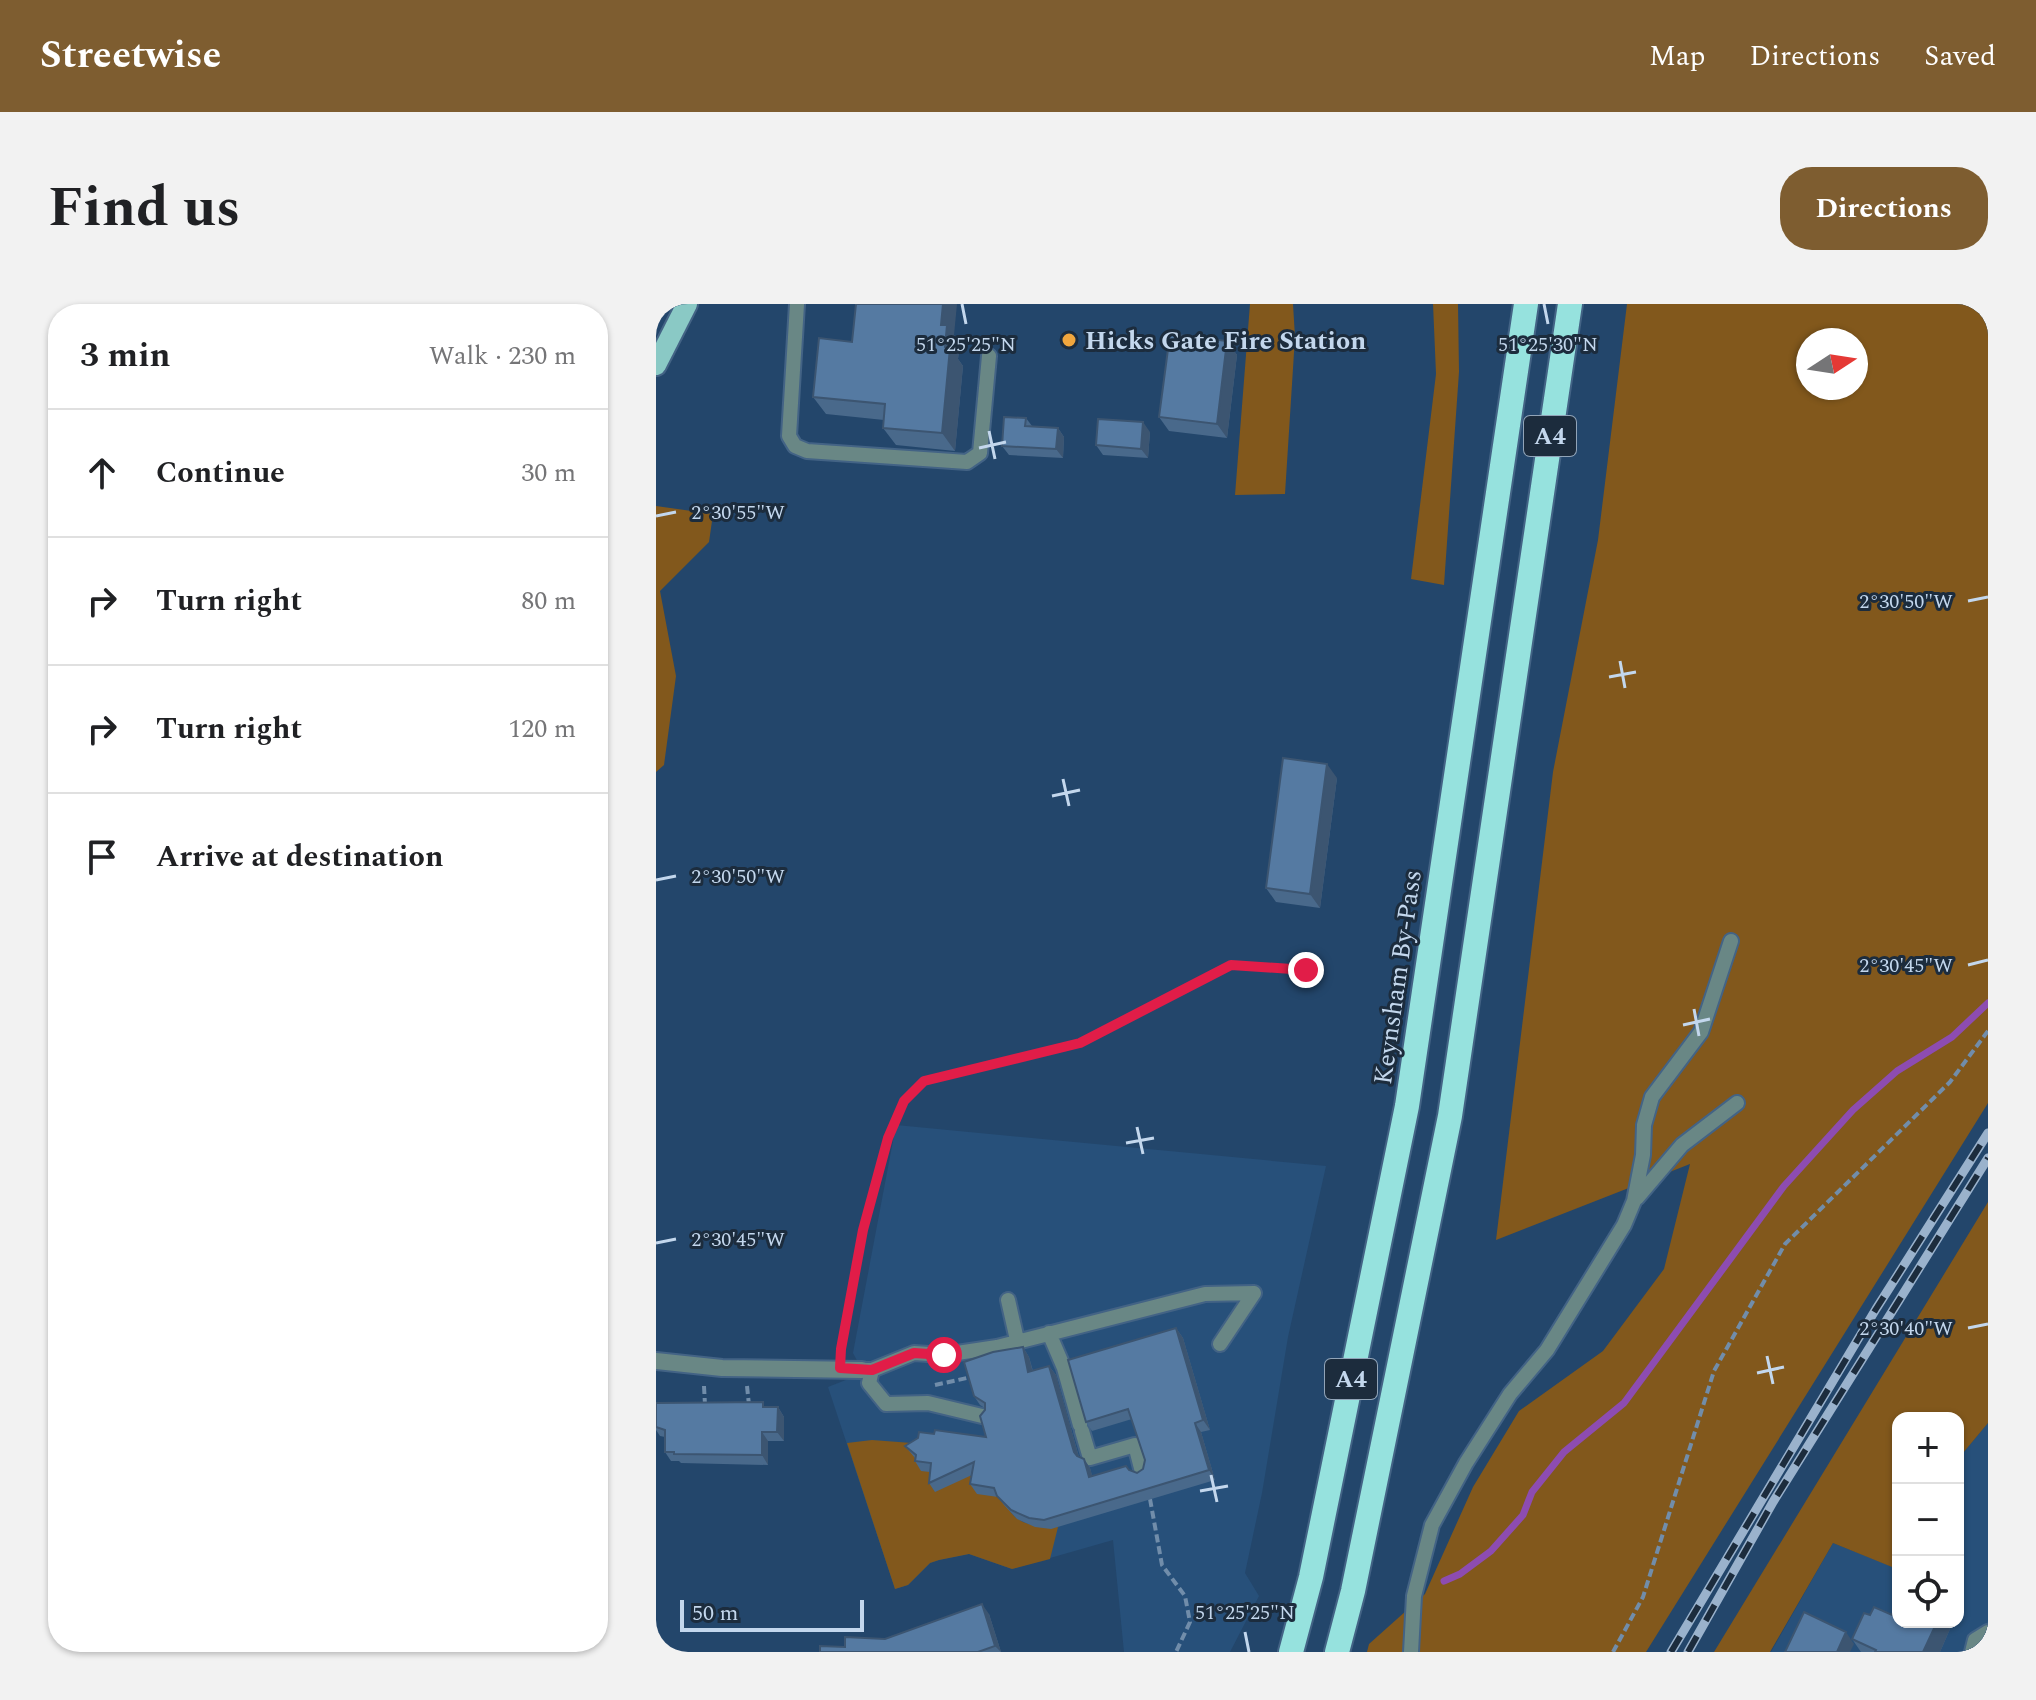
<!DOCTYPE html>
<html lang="en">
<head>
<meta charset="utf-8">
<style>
	body { margin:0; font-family:Spectral,serif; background:#f2f2f2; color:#202124 }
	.controls { position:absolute; right:24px; bottom:24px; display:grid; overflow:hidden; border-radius:16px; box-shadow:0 2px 6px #0004 }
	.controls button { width:72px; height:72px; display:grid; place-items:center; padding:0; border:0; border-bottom:2px solid #e0e0e0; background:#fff; color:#202124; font:40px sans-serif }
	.compass { position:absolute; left:1140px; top:24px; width:72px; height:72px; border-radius:50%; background:#fff; box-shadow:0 2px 6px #0004; rotate:78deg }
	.scale { position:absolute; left:24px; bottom:20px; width:184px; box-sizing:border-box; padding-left:8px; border:4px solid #c3d7ed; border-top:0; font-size:22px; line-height:28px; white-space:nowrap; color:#c3d7ed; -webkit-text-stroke:6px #1c2c3d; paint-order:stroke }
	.stop { position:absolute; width:24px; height:24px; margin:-18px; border:6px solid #e11d48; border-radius:50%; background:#fff }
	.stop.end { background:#e11d48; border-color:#fff; box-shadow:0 2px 8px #0008 }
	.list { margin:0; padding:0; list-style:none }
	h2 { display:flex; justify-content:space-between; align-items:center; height:104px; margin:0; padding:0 32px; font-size:34px }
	h2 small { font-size:26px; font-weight:400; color:#757577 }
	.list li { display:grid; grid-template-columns:52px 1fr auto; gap:24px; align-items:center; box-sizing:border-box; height:128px; padding:0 32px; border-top:2px solid #e0e0e0 }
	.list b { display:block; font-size:30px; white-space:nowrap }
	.list em { font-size:26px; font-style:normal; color:#757577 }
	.icon { flex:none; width:44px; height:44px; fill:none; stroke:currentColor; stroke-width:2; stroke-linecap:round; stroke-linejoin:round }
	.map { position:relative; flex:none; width:1332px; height:1348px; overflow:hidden; border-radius:32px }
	header { display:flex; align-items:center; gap:48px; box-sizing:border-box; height:112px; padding:0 40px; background:#7e5d30; color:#fff }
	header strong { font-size:38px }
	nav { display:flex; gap:44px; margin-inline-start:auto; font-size:28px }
	.intro { display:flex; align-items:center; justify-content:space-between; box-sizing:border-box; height:192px; padding:0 48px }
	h1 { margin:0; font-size:56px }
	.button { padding:20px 36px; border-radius:32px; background:#7e5d30; color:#fff; font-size:28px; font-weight:700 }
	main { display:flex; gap:48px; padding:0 48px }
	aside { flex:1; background:#fff; border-radius:32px; box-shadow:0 2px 6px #0004 }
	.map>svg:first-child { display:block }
	.built { fill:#27507a }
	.green { fill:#82581c; fill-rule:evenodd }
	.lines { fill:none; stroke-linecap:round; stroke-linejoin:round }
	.stream { stroke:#8d4cb1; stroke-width:7 }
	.lane-casing { stroke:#436385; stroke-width:18 }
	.street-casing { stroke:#436385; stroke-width:20 }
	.primary-casing { stroke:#436385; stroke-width:24 }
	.highway-casing { stroke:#436385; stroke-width:28 }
	.path { stroke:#718daa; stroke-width:4; stroke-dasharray:8 4; stroke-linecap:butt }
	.lane { stroke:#698785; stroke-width:14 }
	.street { stroke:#698785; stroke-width:16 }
	.primary { stroke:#8ac9c5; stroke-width:20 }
	.highway { stroke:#96e2de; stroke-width:24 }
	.rail-casing { stroke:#9ab2cc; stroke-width:9 }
	.rail { stroke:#1c2c3d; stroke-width:6; stroke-dasharray:18; stroke-linecap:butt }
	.wall { fill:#49698b }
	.shaded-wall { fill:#3c5571 }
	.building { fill:#557aa2; stroke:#3c5571; stroke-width:2 }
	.route { stroke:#e11d48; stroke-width:10 }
	.ticks { fill:none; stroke:#c3d7ed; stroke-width:3 }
	.poi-dot { fill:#f0a63e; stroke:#1c2c3d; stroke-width:3 }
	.labels { text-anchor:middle; stroke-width:6; stroke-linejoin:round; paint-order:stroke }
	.shield { fill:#1c2c3d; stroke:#91a4b8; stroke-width:2 }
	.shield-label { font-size:24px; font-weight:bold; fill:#c3d7ed }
	.poi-label { font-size:26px; font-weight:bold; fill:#c3d7ed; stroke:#1c2c3d; text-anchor:start }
	.street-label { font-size:26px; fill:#c3d7ed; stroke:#1c2c3d }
	.ticks-label { font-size:20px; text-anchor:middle; fill:#c3d7ed; stroke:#1c2c3d; stroke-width:6; stroke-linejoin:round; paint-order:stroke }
</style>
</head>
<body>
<header>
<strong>Streetwise</strong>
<nav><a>Map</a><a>Directions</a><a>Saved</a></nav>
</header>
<div class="intro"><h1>Find us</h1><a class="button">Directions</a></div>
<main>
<aside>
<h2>3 min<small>Walk · 230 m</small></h2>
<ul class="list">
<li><svg class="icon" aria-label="ahead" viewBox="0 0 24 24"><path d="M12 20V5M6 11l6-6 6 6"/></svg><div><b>Continue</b></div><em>30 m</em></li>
<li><svg class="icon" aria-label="right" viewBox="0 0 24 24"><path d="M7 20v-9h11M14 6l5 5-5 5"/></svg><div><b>Turn right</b></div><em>80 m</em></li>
<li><svg class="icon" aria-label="right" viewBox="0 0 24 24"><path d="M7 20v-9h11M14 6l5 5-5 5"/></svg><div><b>Turn right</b></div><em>120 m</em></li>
<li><svg class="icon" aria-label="arrive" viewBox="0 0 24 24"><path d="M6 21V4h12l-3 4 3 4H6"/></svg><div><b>Arrive at destination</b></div></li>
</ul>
</aside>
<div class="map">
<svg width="1332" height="1348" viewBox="0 0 1332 1348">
	<rect width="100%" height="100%" fill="#23466b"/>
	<path class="built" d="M 240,821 L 670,862 L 632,1033 L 606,1189 L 589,1269 L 603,1292 L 574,1348 L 468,1348 L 457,1236 L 356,1265 L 313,1250 L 283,1256 L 274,1259 L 252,1281 L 239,1285 L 172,1083 L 200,1072 L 206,1066 L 197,1049 Z
		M 1332,1119 L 1332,1348 L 1115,1348 L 1177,1239 L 1240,1264 L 1242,1262 L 1242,1318 L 1302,1318 L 1302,1155 Z"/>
	<path class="green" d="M 594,0 L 637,0 L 639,33 L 629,190 L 579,191 Z
		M 777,0 L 802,0 L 803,68 L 788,281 L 755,275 L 780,70 Z
		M 971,0 L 1332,0 L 1332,799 L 990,1348 L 711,1348 L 713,1340 L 769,1290 L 817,1183 L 863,1107 L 947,1047 L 1008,965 L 1034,860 L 840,936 L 897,468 L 942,236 ZM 1152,36 L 1200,36 L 1200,84 L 1152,84 Z
		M 0,202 L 57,210 L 53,238 L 4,287 L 20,372 L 8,461 L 0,468 Z
		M 1332,898 L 1332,1119 L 1302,1155 L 1302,1114 L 1242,1114 L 1241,1265 L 1177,1239 L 1114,1348 L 1058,1348 Z
		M 216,1136 L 269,1140 L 281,1168 C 294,1170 315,1169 325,1176 C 362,1199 342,1223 402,1223 L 394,1255 L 356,1265 L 313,1250 L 283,1256 L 274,1259 L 252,1281 L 239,1285 L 191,1139 Z"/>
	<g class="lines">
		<path class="stream" d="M 788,1277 L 804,1270 L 835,1247 L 867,1211 L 876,1188 L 908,1148 L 968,1099 L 1128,882 L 1197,806 L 1241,767 L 1296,733 L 1332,699"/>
		<g class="lane-casing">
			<path id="lane" d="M 141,0 L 133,132 L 139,142 L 151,147 L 311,158 L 324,149 L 333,52
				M 981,894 L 1026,841 L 1081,799
				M 352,996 L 361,1036
				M 393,1029 L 408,1064 L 424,1121
				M 564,1040 L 598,989
				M 206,1066 L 216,1066 L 258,1049 L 288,1051 L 341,1043 L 549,990 L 598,989
				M 216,1066 L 213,1079 L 230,1100 L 272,1099 L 326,1112
				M 426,1127 L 434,1154 L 479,1141 L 486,1168
				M 755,1348 L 758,1292 L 776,1221 L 810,1159 L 854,1090 L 891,1046 L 968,921 L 978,897 L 987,851 L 988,821 L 996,793 L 1045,728 L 1075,637
				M 1316,1348 L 1319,1336 L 1332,1328"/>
		</g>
		<g class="street-casing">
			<path id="street" d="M 0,1057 L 66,1064 L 206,1066"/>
		</g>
		<g class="primary-casing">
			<path id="primary" d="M 0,61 L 31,0"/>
		</g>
		<g class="highway-casing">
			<path id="highway" d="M 635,1348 L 655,1273 L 751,802 L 870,0
				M 681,1348 L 697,1287 L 794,812 L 914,0"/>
		</g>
		<path class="path" d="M 184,1048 L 207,926 L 232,834 L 248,797 L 268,777 L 424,739 L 575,661 L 650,666
			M 279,1081 L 311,1074
			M 48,1082 L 49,1101
			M 91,1082 L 93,1101
			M 494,1195 L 506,1261 L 529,1292 L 534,1318 L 520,1348
			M 957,1348 L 987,1293 L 1058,1067 L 1129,940 L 1294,778 L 1332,727"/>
		<use href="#lane" class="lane"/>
		<use href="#street" class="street"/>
		<use href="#primary" class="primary"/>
		<use href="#highway" class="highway"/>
		<g class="rail-casing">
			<path id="rail" d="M 1015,1348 L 1220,1005 L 1332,829
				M 1032,1348 L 1117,1198 L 1332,854"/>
		</g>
		<use href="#rail" class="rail"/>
	</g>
	<path class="wall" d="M 298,31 L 304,39 L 302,55 L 307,62 L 299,147 L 240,141 L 227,124 L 228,116 L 170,110 L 157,93 L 196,38 Z
		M 571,37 L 581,51 L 571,134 L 513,127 L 503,113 Z
		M 370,114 L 376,122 L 402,124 L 408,133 L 407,154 L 353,151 L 346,142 Z
		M 494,128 L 492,154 L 447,151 L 440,141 Z
		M 681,474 L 664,604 L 620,598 L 610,584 Z
		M 520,1024 L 527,1034 L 554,1126 L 545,1128 L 559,1176 L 395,1225 L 379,1223 L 361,1215 L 348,1201 L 342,1193 L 321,1190 L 314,1180 L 316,1171 L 279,1188 L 273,1179 L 274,1168 L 265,1167 L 259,1157 L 259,1154 L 249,1142 L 278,1130 L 330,1133 L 329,1104 L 324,1101 L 318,1092 L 367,1043 L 373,1053 L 377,1067 L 393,1062 L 400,1071 L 423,1153 L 428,1155 L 434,1164 L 436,1172 L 473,1166 L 481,1169 L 487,1165 L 489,1156 L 476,1115 L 436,1127 L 430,1118 Z
		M 0,1099 L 122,1103 L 128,1113 L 128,1137 L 112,1137 L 112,1161 L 25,1159 L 23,1157 L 15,1157 L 9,1148 L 9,1133 L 4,1132 L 0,1126 Z
		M 333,1310 L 345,1348 L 164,1348 L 229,1335 Z
		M 1214,1311 L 1242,1318 L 1289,1318 L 1294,1325 L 1284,1348 L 1205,1348 L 1196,1335 Z"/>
	<path class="shaded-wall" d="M 287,0 L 301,0 L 298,31 L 304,39 L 302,55 L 307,62 L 299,147 L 286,129 L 289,43 L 285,21 Z
		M 571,37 L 581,51 L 571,134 L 561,120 Z
		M 487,118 L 494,128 L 492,154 L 485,145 Z
		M 402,124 L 408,133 L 407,154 L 400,145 Z
		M 671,460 L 681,474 L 664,604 L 654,590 Z
		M 520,1024 L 527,1034 L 554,1126 L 547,1116 Z
		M 367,1043 L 373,1053 L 379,1077 L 372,1068 Z
		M 393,1062 L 400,1071 L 424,1157 L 418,1148 Z
		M 122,1103 L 128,1113 L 128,1137 L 121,1128 Z
		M 539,1119 L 545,1128 L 559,1176 L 553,1166 Z
		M 106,1128 L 112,1137 L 112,1161 L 106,1151 Z
		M 428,1155 L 434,1164 L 439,1182 L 433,1173 Z
		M 326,1300 L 333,1310 L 345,1348 L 339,1342 Z
		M 1281,1318 L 1289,1318 L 1294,1325 L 1284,1348 L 1267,1348 Z
		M 1190,1328 L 1198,1340 L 1194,1348 L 1181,1348 Z"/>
	<path class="building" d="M 200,0 L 287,0 L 285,21 L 291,21 L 289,43 L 294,44 L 286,129 L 227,124 L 229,100 L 157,93 L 163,34 L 196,38 Z
		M 514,30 L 571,37 L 561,120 L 503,113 Z
		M 348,113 L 370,114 L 369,122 L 402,124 L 400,145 L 346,142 Z
		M 442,115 L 487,118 L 485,145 L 440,141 Z
		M 627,454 L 671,460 L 654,590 L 610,584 Z
		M 520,1024 L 547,1116 L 539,1119 L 553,1166 L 388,1216 L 373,1214 L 355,1206 L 341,1192 L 338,1184 L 314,1180 L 318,1158 L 273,1179 L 275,1159 L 259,1157 L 260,1151 L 249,1142 L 262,1134 L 263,1128 L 278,1130 L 279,1126 L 330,1133 L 324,1112 L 329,1106 L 329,1099 L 318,1092 L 308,1058 L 337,1048 L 367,1043 L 372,1068 L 393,1062 L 418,1148 L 421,1152 L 428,1155 L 433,1173 L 470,1162 L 473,1166 L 481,1169 L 487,1165 L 489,1156 L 472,1105 L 430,1118 L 412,1056 Z
		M 107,1098 L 107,1103 L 122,1103 L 121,1128 L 106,1128 L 106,1151 L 18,1150 L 18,1148 L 9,1148 L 9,1126 L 0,1123 L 0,1099 Z
		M 1242,1297 L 1242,1318 L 1281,1318 L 1267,1348 L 1219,1348 L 1220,1346 L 1196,1335 L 1208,1309 L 1214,1311 L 1218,1303 L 1236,1311 Z
		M 326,1300 L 339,1342 L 322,1348 L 164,1348 L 164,1342 L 189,1343 L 189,1333 L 229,1335 Z
		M 1148,1308 L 1190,1328 L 1181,1348 L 1129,1348 Z
		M 1332,1340 L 1332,1348 L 1319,1348 L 1318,1347 Z"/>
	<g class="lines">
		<path class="route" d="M 288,1051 L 258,1049 L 216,1066 L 184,1064 L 185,1045 L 207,926 L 232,834 L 248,797 L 268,777 L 424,739 L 575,661 L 650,666"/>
	</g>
	<path class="ticks" d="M 306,0 L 310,20M 888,0 L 892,20M 333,127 L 339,155M 323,144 L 350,138M 0,212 L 20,208M 1312,297 L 1332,293M 964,357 L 969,384M 953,373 L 980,368M 407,475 L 413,502M 396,492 L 424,486M 0,576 L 20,572M 1312,661 L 1332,656M 1038,705 L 1043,732M 1027,721 L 1054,715M 481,823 L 487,850M 470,839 L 498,834M 0,939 L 20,935M 1312,1024 L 1332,1020M 1111,1052 L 1117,1080M 1101,1069 L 1128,1063M 555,1171 L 561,1198M 544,1187 L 572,1182M 589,1328 L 593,1348"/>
	<circle class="poi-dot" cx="413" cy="36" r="8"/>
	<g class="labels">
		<g class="shield">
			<rect x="868" y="112" width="52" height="40" rx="6"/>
			<rect x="669" y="1055" width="52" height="40" rx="6"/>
		</g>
		<g class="shield-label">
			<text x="894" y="140">A4</text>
			<text x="695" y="1083">A4</text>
		</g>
		<g class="poi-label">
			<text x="429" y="45">Hicks Gate Fire Station</text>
		</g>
		<g class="street-label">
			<text transform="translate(741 673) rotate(-82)" y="9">Keynsham By-Pass</text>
		</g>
	</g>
	<g class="ticks-label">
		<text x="310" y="47">51°25'25"N</text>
		<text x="892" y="47">51°25'30"N</text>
		<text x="82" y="215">2°30'55"W</text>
		<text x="1250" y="304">2°30'50"W</text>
		<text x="82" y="579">2°30'50"W</text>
		<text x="1250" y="668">2°30'45"W</text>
		<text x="82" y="942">2°30'45"W</text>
		<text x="1250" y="1031">2°30'40"W</text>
		<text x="589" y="1315">51°25'25"N</text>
	</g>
</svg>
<div class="controls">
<button>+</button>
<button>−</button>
<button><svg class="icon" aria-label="locate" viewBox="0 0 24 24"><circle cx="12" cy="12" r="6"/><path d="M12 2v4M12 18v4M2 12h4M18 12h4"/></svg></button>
</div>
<svg class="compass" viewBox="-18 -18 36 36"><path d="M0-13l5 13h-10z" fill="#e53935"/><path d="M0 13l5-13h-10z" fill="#757577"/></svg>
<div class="scale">50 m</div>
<div class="stop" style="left:288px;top:1051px"></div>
<div class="stop end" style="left:650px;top:666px"></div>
</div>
</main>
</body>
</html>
